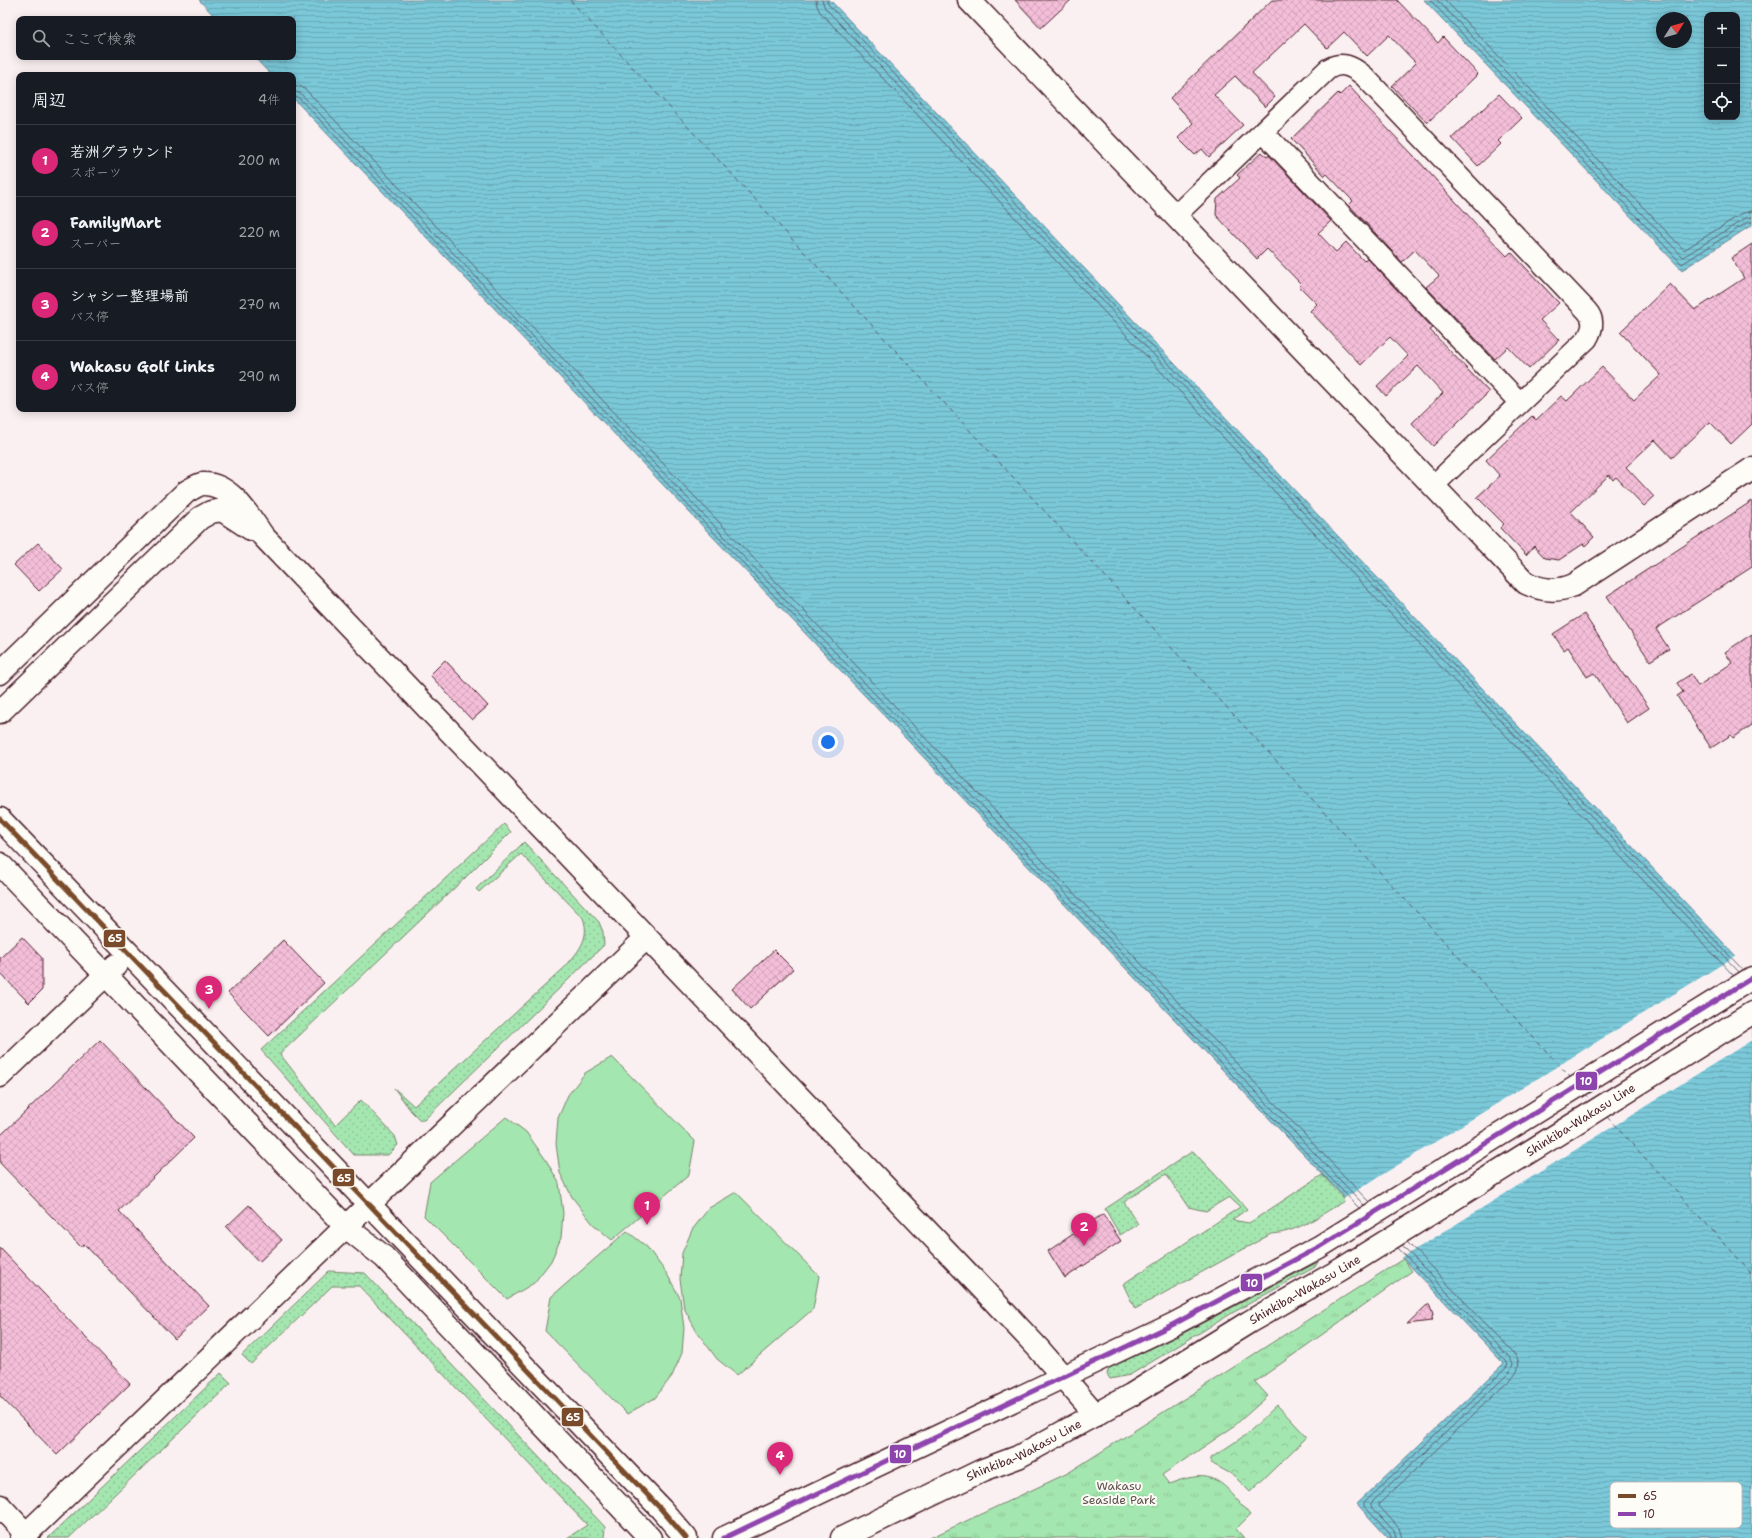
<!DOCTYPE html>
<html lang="ja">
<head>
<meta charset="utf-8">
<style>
	body { margin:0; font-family:"Shantell Sans","Klee One",sans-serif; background:#242831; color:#f1f3f6 }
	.controls { position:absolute; right:12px; top:12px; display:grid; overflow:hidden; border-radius:8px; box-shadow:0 2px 10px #0003 }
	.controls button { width:36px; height:36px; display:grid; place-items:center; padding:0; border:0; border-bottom:1px solid #363941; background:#171b24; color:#f1f3f6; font:20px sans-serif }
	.compass { position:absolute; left:1656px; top:12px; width:36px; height:36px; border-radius:50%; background:#171b24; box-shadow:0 2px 10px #0003; rotate:53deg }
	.you { position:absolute; left:828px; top:742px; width:14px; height:14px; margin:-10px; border:3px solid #fff; border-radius:50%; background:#1a73e8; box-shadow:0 0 0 6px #1a73e833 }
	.badge { display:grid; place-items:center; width:26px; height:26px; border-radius:50%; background:#db2777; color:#fff; font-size:13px; font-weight:700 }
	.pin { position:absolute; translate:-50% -33px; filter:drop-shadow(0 1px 2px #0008) }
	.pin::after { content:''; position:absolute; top:21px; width:14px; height:12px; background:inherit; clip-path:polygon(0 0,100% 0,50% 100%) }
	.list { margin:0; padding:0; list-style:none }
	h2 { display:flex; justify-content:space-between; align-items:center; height:52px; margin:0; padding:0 16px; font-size:17px }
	h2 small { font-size:13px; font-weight:400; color:#9ea1a6 }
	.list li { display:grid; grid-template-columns:26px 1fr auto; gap:12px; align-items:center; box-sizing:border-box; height:72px; padding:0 16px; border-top:1px solid #363941 }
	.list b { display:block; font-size:15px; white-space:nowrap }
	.list p { margin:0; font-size:13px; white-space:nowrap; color:#9ea1a6 }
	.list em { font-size:13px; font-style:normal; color:#9ea1a6 }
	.icon { flex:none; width:22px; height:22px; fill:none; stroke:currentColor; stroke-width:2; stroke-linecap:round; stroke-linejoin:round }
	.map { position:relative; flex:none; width:1752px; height:1538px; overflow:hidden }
	.search { position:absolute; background:#171b24; box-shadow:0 2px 10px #0003; left:16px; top:16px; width:280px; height:44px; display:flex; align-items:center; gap:10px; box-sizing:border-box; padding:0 14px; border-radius:8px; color:#9ea1a6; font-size:15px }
	.panel { position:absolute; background:#171b24; box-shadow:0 2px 10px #0003; left:16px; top:72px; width:280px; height:340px; border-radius:8px }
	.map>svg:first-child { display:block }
	.grass { fill:url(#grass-dots); stroke:#77826d }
	.forest { fill:url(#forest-crowns); stroke:#77826d }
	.park { fill:url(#park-tufts); stroke:#77826d }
	.pitch { fill:#a4e6af; stroke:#77826d }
	.water { fill:url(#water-rules); stroke:#678493; fill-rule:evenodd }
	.pier { fill:#fbf0f1 }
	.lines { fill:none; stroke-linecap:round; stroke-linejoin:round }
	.shore { stroke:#5d6370; stroke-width:1 }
	.ferry { stroke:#5b5a68; stroke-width:1; stroke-dasharray:5 4; stroke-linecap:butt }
	.building { fill:url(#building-cross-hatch); stroke:#4a1f2b }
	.minor-casing { stroke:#4a1f2b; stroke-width:23 }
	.tertiary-casing { stroke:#4a1f2b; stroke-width:25 }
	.minor { stroke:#fdfcf7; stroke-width:20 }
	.tertiary { stroke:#fdfcf7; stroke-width:22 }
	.bus-1-casing { stroke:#fdfcf7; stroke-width:8 }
	.bus-2-casing { stroke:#fdfcf7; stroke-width:8 }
	.bus-1 { stroke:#7a4b2a; stroke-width:5 }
	.bus-2 { stroke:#8e44ad; stroke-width:5 }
	.labels { text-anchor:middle; stroke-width:4; stroke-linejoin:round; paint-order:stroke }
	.street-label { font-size:12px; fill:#4a1f2b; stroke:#fdfcf7 }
	.park-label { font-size:12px; fill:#60514c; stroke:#fdfcf7 }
	.key { fill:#fdfcf7; stroke:#c7baba; stroke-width:1 }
	.key-label { font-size:11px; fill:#4a1f2b }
	.line-badge { stroke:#fdfcf7; stroke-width:1.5 }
	.badge-label { font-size:11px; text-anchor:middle; font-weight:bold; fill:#fff }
</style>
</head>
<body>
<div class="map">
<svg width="1752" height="1538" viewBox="0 0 1752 1538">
	<defs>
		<pattern id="grass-dots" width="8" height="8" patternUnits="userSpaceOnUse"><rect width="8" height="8" fill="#a4e6af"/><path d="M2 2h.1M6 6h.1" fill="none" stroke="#8fc597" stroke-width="1.8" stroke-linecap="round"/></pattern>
		<pattern id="forest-crowns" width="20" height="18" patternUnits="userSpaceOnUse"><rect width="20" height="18" fill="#a4e6af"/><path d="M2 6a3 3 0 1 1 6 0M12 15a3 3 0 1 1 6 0" fill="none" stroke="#8fc597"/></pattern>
		<pattern id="park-tufts" width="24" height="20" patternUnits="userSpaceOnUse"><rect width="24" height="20" fill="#a4e6af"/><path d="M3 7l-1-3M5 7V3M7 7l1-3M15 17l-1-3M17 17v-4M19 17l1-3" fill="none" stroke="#8fc597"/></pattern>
		<pattern id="water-rules" width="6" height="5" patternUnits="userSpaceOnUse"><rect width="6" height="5" fill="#7ac8d8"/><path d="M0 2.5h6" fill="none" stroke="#6babba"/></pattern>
		<pattern id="building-cross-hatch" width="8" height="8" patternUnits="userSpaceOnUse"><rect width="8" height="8" fill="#f4bed9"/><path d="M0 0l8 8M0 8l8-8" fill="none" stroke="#d3a3ba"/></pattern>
	</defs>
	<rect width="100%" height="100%" fill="#fbf0f1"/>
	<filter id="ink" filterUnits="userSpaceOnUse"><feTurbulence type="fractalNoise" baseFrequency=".025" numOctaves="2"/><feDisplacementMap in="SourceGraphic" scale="8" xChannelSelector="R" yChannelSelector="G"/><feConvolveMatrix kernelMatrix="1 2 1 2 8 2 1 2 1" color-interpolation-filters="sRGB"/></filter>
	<g filter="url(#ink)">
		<path class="grass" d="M 504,824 L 511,832 L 465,878 L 280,1054 L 335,1125 L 361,1100 L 395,1136 L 398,1145 L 388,1155 L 354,1155 L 261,1050 Z
			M 524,842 L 599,922 L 603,932 L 604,945 L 424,1120 L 420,1120 L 411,1111 L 394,1088 L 414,1106 L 564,968 C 577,953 591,939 583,918 L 521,854 L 479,892 L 476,889 Z
			M 1193,1151 L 1247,1209 L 1232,1220 L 1249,1223 L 1322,1175 L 1346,1200 C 1323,1213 1298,1233 1271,1234 L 1135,1309 L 1123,1284 L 1240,1207 L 1229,1197 L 1206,1211 L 1188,1207 L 1166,1174 L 1124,1202 L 1138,1224 L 1120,1235 L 1105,1209 Z
			M 1318,1262 L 1315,1267 L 1234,1312 L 1130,1375 L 1110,1379 L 1107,1374 L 1109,1368 L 1178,1336 Z
			M 329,1271 L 365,1273 L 605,1527 L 604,1538 L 567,1538 L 587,1525 L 359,1286 L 332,1286 L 251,1364 L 242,1355 Z
			M 221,1373 L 231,1383 L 69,1538 L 48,1538 Z"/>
		<path class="forest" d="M 1277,1405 L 1307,1437 L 1250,1492 L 1233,1475 L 1211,1463 L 1211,1458 L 1247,1434 Z"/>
		<path class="park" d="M 1403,1259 L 1412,1271 L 1255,1382 L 1268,1396 L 1233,1427 L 1162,1475 L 1169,1484 C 1215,1466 1222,1482 1250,1515 L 1236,1529 L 1244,1538 L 930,1538 L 1068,1473 Z"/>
		<path class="pitch" d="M 612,1057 L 695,1141 L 689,1175 L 612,1240 L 593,1224 L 572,1197 L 560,1173 L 556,1144 L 558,1118 L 568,1095 L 585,1073 Z
			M 506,1117 L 526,1132 L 546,1160 L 559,1183 L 563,1213 L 561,1238 L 551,1261 L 534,1283 L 507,1299 L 424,1216 L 430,1182 Z
			M 736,1192 L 819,1276 L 813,1309 L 737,1375 L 717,1359 L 697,1332 L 684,1308 L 680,1279 L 682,1253 L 692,1230 L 709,1208 Z
			M 627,1231 L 647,1247 L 667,1274 L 680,1298 L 684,1328 L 682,1353 L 672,1376 L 655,1398 L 627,1414 L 545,1331 L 551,1297 Z"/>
		<path class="water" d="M 199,0 L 830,0 L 1752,973 L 1752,1538 L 1388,1538 L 1357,1504 L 1504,1364 L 293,98 L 293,75 L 271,75 L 254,57 L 293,57 L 293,19 L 217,19 Z
			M 1424,0 L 1752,0 L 1752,225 L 1682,270 ZM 1707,15 L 1737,15 L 1737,117 L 1707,117 ZM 1662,18 L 1686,18 L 1686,42 L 1662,42 Z"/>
		<path class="pier" d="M 1737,955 L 1752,971 L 1752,1040 L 1400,1259 L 1343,1199 Z"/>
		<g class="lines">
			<path class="shore" d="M 816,0 L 817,6 L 820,12 L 1733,975
				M 822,0 L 825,8 L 1739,972
				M 827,0 L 828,4 L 1743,970
				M 1430,0 L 1682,264 L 1748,222 L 1752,222
				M 1437,0 L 1683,257 L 1746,218 L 1752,217
				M 1445,0 L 1684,250 L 1743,213 L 1752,211
				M 293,85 L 300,86 L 306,90 L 1369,1202
				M 293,91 L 301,94 L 1364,1205
				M 293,96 L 298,97 L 1359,1208
				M 1391,1538 L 1390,1534 L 1364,1506 L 1364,1503 L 1506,1368 L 1508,1365 L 1506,1361 L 1398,1248
				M 1396,1538 L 1394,1531 L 1371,1506 L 1371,1503 L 1510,1372 L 1513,1364 L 1510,1358 L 1402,1245
				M 1402,1538 L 1399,1528 L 1379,1506 L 1379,1504 L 1514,1376 C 1520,1369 1520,1361 1515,1354 L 1407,1242"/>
			<path class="ferry" d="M 570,0 L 1571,1078
				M 1585,1093 L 1592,1101
				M 1607,1117 L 1752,1273"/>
		</g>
		<path class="building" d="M 1015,0 L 1071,0 L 1041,28 Z
			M 1272,0 L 1397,0 L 1438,43 L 1443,37 L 1478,74 L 1427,123 L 1392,86 L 1416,63 L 1389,35 L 1367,56 L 1344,32 L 1327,48 L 1304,24 L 1252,73 L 1275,97 L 1265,107 L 1235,76 L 1214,95 L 1243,125 L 1209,157 L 1202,149 L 1195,155 L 1178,138 L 1193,123 L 1170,98 Z
			M 1349,86 L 1360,98 L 1359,99 L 1416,158 L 1476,224 L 1507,256 L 1511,252 L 1559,303 L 1540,320 L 1559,340 L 1529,369 L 1508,347 L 1495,359 L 1426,287 L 1439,276 L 1415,250 L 1402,262 L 1349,205 L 1353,201 L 1327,174 L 1325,176 L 1291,139 L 1338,93 L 1340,95 Z
			M 1499,94 L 1522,118 L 1498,141 L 1501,144 L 1478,166 L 1452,138 Z
			M 1262,152 L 1265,155 L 1270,156 L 1331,221 L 1318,233 L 1336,252 L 1346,242 L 1364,261 L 1367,258 L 1433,328 L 1430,330 L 1489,392 L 1433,446 L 1412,423 L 1443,393 L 1418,366 L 1386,396 L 1377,386 L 1408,356 L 1390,337 L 1361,365 L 1310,311 L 1317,304 L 1299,286 L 1301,284 L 1267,249 L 1257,259 L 1216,215 L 1217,199 L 1240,178 L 1237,175 Z
			M 1752,244 L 1752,424 L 1731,444 L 1710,422 L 1672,458 L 1655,440 L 1626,467 L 1654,497 L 1644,506 L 1616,477 L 1613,480 L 1609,475 L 1571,512 L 1594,537 L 1585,546 L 1583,544 L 1559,560 L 1545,558 L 1534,546 L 1526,555 L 1500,528 L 1504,524 L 1477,497 L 1500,476 L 1486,460 L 1532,416 L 1536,420 L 1561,396 L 1567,401 L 1602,367 L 1634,400 L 1661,375 L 1620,332 L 1670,284 L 1695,310 L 1744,278 L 1731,258 Z
			M 1752,501 L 1752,567 L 1656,629 L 1669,649 L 1650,661 L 1607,596 Z
			M 38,543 L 63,569 L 39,591 L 14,565 Z
			M 1584,614 L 1625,677 L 1627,676 L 1649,708 L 1627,723 L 1594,673 L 1587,677 L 1568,647 L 1564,650 L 1553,634 Z
			M 1752,634 L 1752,725 L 1733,738 L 1731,735 L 1711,748 L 1677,696 L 1683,692 L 1677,683 L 1691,674 L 1698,686 L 1732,663 L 1725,652 Z
			M 445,660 L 488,706 L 472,720 L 430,675 Z
			M 22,937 L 42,958 L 42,990 L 29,1003 L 0,973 L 0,958 Z
			M 283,940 L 324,983 L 269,1036 L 228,993 Z
			M 774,950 L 793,969 L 750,1009 L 732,989 Z
			M 100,1040 L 194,1138 L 119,1211 L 209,1306 L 175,1339 L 84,1244 L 81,1247 L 0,1163 L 0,1136 Z
			M 249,1205 L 282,1240 L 259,1262 L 226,1227 Z
			M 1103,1214 L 1121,1241 L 1065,1278 L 1048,1251 Z
			M 0,1248 L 130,1384 L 57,1455 L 0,1396 Z
			M 1429,1303 L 1433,1314 L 1431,1321 L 1407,1324 Z"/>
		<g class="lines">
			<g class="minor-casing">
				<path id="minor" d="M 1263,132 L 1520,403
					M 1175,216 L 1328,69 C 1342,61 1352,66 1364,76 L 1587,311 C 1595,320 1593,329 1587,339 L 1433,486"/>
			</g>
			<g class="tertiary-casing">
				<g id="tertiary">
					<path d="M 969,0 L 1526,583 C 1543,591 1557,592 1574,585 L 1752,469"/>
					<path d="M 0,673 L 186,492 C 190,490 197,485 202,484 C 230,482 249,516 263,536 L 976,1282 L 1038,1348 L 1096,1415"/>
					<path d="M 0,712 L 200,518 L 211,512 L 222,510 L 251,529"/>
					<path d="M 0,819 L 661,1509 L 686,1538"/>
					<path d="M 0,864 L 346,1227 L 384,1257 L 650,1538"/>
					<path d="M 0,1076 L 116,965"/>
					<path d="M 0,1506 L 26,1534"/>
					<path d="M 22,1538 L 646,938"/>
					<path d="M 724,1538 L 1174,1324 L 1319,1247 L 1752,978"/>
					<path id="s1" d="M 842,1538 L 983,1470 L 1018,1457 L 1131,1395 L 1249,1322 L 1340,1270 L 1752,1013"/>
				</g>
			</g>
			<use href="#minor" class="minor"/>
			<use href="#tertiary" class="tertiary"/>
			<g class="bus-1-casing">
				<path id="bus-1" d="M 0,819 L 661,1509 L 686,1538"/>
			</g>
			<g class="bus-2-casing">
				<path id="bus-2" d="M 724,1538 L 1174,1324 L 1319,1247 L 1752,978"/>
			</g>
			<use href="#bus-1" class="bus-1"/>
			<use href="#bus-2" class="bus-2"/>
		</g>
	</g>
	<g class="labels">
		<g class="street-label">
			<text dy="4" stroke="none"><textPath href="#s1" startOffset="850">Shinkiba-Wakasu Line</textPath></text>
			<text dy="4" stroke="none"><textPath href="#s1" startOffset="526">Shinkiba-Wakasu Line</textPath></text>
			<text dy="4" stroke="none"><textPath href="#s1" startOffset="202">Shinkiba-Wakasu Line</textPath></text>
		</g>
		<g class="park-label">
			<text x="1119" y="1490">Wakasu<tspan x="1119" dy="14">Seaside Park</tspan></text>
		</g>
	</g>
	<rect x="1610" y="1482" width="132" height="46" rx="6" class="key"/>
	<rect x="1618" y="1494" width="18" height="4" fill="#7a4b2a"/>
	<rect x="1618" y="1512" width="18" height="4" fill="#8e44ad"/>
	<g class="key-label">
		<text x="1643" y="1500">65</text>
		<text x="1643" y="1518">10</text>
	</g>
	<g class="line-badge">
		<rect x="103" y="929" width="23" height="19" rx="4" fill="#7a4b2a"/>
		<rect x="1575" y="1071" width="23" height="20" rx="4" fill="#8e44ad"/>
		<rect x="332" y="1168" width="23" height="19" rx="4" fill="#7a4b2a"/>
		<rect x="1240" y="1273" width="23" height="19" rx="4" fill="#8e44ad"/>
		<rect x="561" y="1407" width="23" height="20" rx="4" fill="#7a4b2a"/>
		<rect x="889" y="1444" width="23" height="20" rx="4" fill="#8e44ad"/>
	</g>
	<g class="badge-label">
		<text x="115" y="942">65</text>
		<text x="1586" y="1085">10</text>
		<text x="344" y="1182">65</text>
		<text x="1252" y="1287">10</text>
		<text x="573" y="1421">65</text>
		<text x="900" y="1458">10</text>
	</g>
</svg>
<div class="controls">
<button>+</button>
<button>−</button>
<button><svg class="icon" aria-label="locate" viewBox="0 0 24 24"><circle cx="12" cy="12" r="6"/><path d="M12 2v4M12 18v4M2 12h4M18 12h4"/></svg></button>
</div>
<svg class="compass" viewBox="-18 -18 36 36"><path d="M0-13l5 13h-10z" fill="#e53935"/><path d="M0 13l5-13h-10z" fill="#9ea1a6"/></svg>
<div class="you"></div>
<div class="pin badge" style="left:647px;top:1225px">1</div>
<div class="pin badge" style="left:1084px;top:1246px">2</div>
<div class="pin badge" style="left:209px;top:1009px">3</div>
<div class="pin badge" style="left:780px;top:1475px">4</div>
<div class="search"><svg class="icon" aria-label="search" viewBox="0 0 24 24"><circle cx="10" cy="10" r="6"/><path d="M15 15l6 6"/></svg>ここで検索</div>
<section class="panel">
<h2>周辺<small>4件</small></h2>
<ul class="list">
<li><span class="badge">1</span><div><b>若洲グラウンド</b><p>スポーツ</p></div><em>200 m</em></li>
<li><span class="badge">2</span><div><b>FamilyMart</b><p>スーパー</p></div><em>220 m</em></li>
<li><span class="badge">3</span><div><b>シャシー整理場前</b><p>バス停</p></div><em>270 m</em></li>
<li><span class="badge">4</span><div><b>Wakasu Golf Links</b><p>バス停</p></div><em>290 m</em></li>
</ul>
</section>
</div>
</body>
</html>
